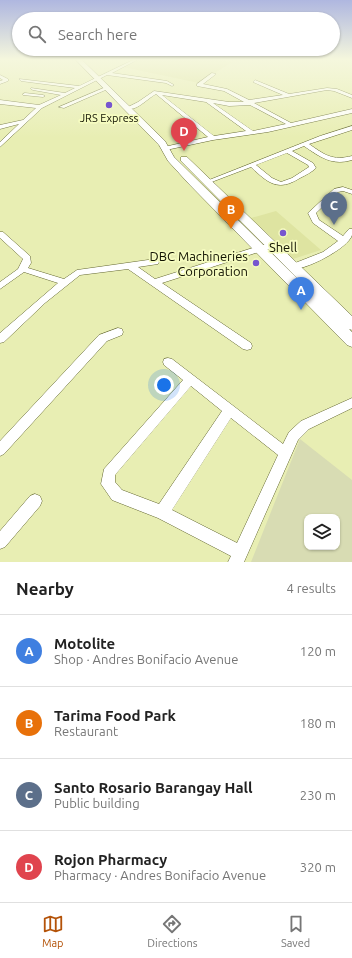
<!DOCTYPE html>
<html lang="en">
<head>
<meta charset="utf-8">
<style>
	body { margin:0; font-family:Ubuntu,sans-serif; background:#f6f6f6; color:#222 }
	.controls { position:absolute; right:12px; bottom:12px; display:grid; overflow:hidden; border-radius:8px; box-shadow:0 1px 3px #0004 }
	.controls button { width:36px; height:36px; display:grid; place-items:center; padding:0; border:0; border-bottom:1px solid #e0e0e0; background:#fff; color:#222; font:20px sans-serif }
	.you { position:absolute; left:164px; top:385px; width:14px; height:14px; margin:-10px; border:3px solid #fff; border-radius:50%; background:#1a73e8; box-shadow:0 0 0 6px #1a73e833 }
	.badge { display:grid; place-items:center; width:26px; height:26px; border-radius:50%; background:#b45309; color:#fff; font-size:13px; font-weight:700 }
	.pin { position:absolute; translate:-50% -33px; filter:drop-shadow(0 1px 2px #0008) }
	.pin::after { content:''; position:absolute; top:21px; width:14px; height:12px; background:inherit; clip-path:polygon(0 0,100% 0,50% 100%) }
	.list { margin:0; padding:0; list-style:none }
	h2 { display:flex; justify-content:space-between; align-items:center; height:52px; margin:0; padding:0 16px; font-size:17px }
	h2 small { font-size:13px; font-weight:400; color:#767676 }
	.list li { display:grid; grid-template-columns:26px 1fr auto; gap:12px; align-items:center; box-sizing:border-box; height:72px; padding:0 16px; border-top:1px solid #e0e0e0 }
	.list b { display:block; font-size:15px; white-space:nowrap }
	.list p { margin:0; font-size:13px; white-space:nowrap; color:#767676 }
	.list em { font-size:13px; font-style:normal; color:#767676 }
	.icon { flex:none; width:22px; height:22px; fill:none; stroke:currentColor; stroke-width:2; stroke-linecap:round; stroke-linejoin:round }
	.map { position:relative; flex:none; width:352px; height:562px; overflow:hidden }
	.search { position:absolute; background:#fff; box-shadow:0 1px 3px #0004; left:12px; right:12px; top:12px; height:44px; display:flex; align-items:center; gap:10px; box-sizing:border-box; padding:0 14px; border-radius:22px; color:#767676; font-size:15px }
	.sheet { height:340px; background:#fff }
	nav { display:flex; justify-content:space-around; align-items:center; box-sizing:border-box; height:56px; border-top:1px solid #e0e0e0; background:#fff; font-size:11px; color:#767676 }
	nav a { display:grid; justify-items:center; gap:2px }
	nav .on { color:#b45309 }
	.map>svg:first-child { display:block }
	.built { fill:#dee4a1 }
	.green { fill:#d8dcb3; fill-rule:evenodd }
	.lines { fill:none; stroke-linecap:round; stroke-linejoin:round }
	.minor-casing { stroke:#636730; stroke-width:1 }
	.highway-casing { stroke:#636730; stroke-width:1 }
	.minor { fill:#fff; fill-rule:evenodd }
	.highway { fill:#fff; fill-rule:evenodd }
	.poi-dot { fill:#7755cf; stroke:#f6fcc0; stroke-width:1.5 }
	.labels { text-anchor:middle; stroke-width:3.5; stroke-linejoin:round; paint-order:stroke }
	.far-poi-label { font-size:11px; fill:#111200; stroke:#f6fcc0 }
	.poi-label { font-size:13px; fill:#111200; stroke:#f6fcc0 }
</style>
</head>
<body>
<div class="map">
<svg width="352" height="562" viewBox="0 0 352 562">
	<rect width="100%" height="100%" fill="#e8eeb3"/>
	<path class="built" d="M 139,60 L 220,60 L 232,62 L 199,83 L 123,67 Z
		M 276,211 L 321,250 L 293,259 L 251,218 Z"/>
	<path class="green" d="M 300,439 L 352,480 L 352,562 L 251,562 ZM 307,517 L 337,517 L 337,547 L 307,547 Z"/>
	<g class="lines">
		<g class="minor-casing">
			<path id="minor" d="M 133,60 L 137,60 L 112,73 L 167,81 L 174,85 L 172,86 L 166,83 L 107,75 L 42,108 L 0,147 L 0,142 L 19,124 L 0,129 L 0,125 L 23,120 L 36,108 L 0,104 L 0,100 L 39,105 L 61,95 L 33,90 L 31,89 L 31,88 L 65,93 L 75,88 L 21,81 L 19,79 L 79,86 Z
				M 212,73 L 216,74 L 203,84 L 227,89 L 249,100 L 283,95 L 253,82 L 255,80 L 289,94 L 327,88 L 337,89 L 352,95 L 352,98 L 334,91 L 327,90 L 254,103 L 291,123 L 352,109 L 352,113 L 268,132 L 213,140 L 166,150 L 164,149 L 164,147 L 208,137 L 156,94 C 148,98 135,113 126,108 L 138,102 L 154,91 L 229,102 L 244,102 L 224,91 L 197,86 L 197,84 ZM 162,95 L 206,102 L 246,131 L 214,136 ZM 213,103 L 229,106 L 250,105 L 286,124 L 253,131 Z
				M 0,75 L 8,79 L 8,81 L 0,84 L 0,81 L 3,80 L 0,78 Z
				M 106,87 L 110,88 L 64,108 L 59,107 Z
				M 25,93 L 43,95 L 45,96 L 43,97 L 23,95 L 23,94 Z
				M 352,126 L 352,130 L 309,144 C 325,155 332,161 352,156 L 352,160 C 332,166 320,157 304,146 L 292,151 L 313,163 L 316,168 C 312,172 306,175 300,178 C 278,192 268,183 251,167 L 209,183 L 207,184 L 204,182 L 320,136 ZM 287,153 L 308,165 L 309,167 L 292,178 L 281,182 L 272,178 L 256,165 Z
				M 343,187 L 352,190 L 352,194 L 343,191 L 338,192 L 316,213 L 319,220 L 343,236 L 349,229 L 352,229 C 352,231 352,233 352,235 C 349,248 303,272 290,269 L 289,267 L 290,265 L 323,252 L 338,241 L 313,223 L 308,213 L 334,189 Z
				M 0,232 L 3,232 L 30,256 L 31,263 L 28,268 L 64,279 L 77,270 L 155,259 L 158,260 L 159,262 L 158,264 L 138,267 L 155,279 L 262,245 L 268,245 L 269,247 L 268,249 L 162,283 L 251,343 L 252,346 L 251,349 L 247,350 L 243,349 L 128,269 L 80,275 L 45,303 L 4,342 L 0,343 L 0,333 L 58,283 L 24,272 L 0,289 L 0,282 L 18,269 L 23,259 L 0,238 Z
				M 118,328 L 122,329 L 123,332 L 122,335 L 107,341 L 4,454 L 0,456 L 0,441 L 99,335 Z
				M 168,358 L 172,359 L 283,444 L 289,432 L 301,421 L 352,398 L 352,408 L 309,429 L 298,440 L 244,562 L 228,562 L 231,556 L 158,518 L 112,500 L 101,484 L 104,469 L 183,380 L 164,365 L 163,362 L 164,359 ZM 191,386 L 222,411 L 159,504 L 122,490 L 115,482 L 115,475 ZM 231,418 L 278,455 L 237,543 L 172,510 Z
				M 35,494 L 40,496 L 42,501 L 40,506 L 5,547 L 0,549 L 0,531 L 30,496 Z"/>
		</g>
		<g class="highway-casing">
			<path id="highway" d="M 76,60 L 82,60 L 165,141 L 174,157 L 311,292 L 181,161 L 181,157 L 187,157 L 352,316 L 352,330 L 349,329 L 352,332 L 352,347 L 347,345 L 189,184 L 168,161 L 159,145 Z"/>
		</g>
		<use href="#minor" class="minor"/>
		<use href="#highway" class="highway"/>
	</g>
	<linearGradient id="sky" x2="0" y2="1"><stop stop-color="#afb7e0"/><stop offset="0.43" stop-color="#f5f7dd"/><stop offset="1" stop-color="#f5f7dd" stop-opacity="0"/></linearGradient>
	<rect width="352" height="138" fill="url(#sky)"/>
	<g class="poi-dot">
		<circle cx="109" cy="105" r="4"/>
		<circle cx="283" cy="233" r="4"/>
		<circle cx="256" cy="263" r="4"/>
	</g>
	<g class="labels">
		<g class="far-poi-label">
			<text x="109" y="122">JRS Express</text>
		</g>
		<g class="poi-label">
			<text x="283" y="252">Shell</text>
			<text x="248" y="261" text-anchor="end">DBC Machineries<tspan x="248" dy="15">Corporation</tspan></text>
		</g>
	</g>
</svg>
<div class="controls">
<button><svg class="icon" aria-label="layers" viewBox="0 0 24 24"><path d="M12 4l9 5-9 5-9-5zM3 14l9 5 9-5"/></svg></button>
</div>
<div class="you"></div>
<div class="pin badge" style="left:301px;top:310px;background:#3f7fe0">A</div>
<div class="pin badge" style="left:231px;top:229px;background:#e8710a">B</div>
<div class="pin badge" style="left:334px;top:225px;background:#5c6f8a">C</div>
<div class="pin badge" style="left:184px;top:151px;background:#e0444e">D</div>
<div class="search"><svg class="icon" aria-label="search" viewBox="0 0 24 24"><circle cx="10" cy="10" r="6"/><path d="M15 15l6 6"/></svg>Search here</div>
</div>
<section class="sheet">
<h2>Nearby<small>4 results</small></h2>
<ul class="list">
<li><span class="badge" style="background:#3f7fe0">A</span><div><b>Motolite</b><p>Shop · Andres Bonifacio Avenue</p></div><em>120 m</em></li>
<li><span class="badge" style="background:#e8710a">B</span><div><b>Tarima Food Park</b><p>Restaurant</p></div><em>180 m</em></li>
<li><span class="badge" style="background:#5c6f8a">C</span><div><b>Santo Rosario Barangay Hall</b><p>Public building</p></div><em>230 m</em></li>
<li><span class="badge" style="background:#e0444e">D</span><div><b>Rojon Pharmacy</b><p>Pharmacy · Andres Bonifacio Avenue</p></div><em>320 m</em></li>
</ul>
</section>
<nav>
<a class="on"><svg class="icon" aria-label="map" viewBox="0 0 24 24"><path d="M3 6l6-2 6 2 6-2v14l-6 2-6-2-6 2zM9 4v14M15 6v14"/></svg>Map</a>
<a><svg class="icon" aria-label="directions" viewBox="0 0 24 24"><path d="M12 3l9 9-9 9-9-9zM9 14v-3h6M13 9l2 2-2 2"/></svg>Directions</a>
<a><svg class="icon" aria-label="saved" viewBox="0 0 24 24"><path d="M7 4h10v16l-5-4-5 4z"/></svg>Saved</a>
</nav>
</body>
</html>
